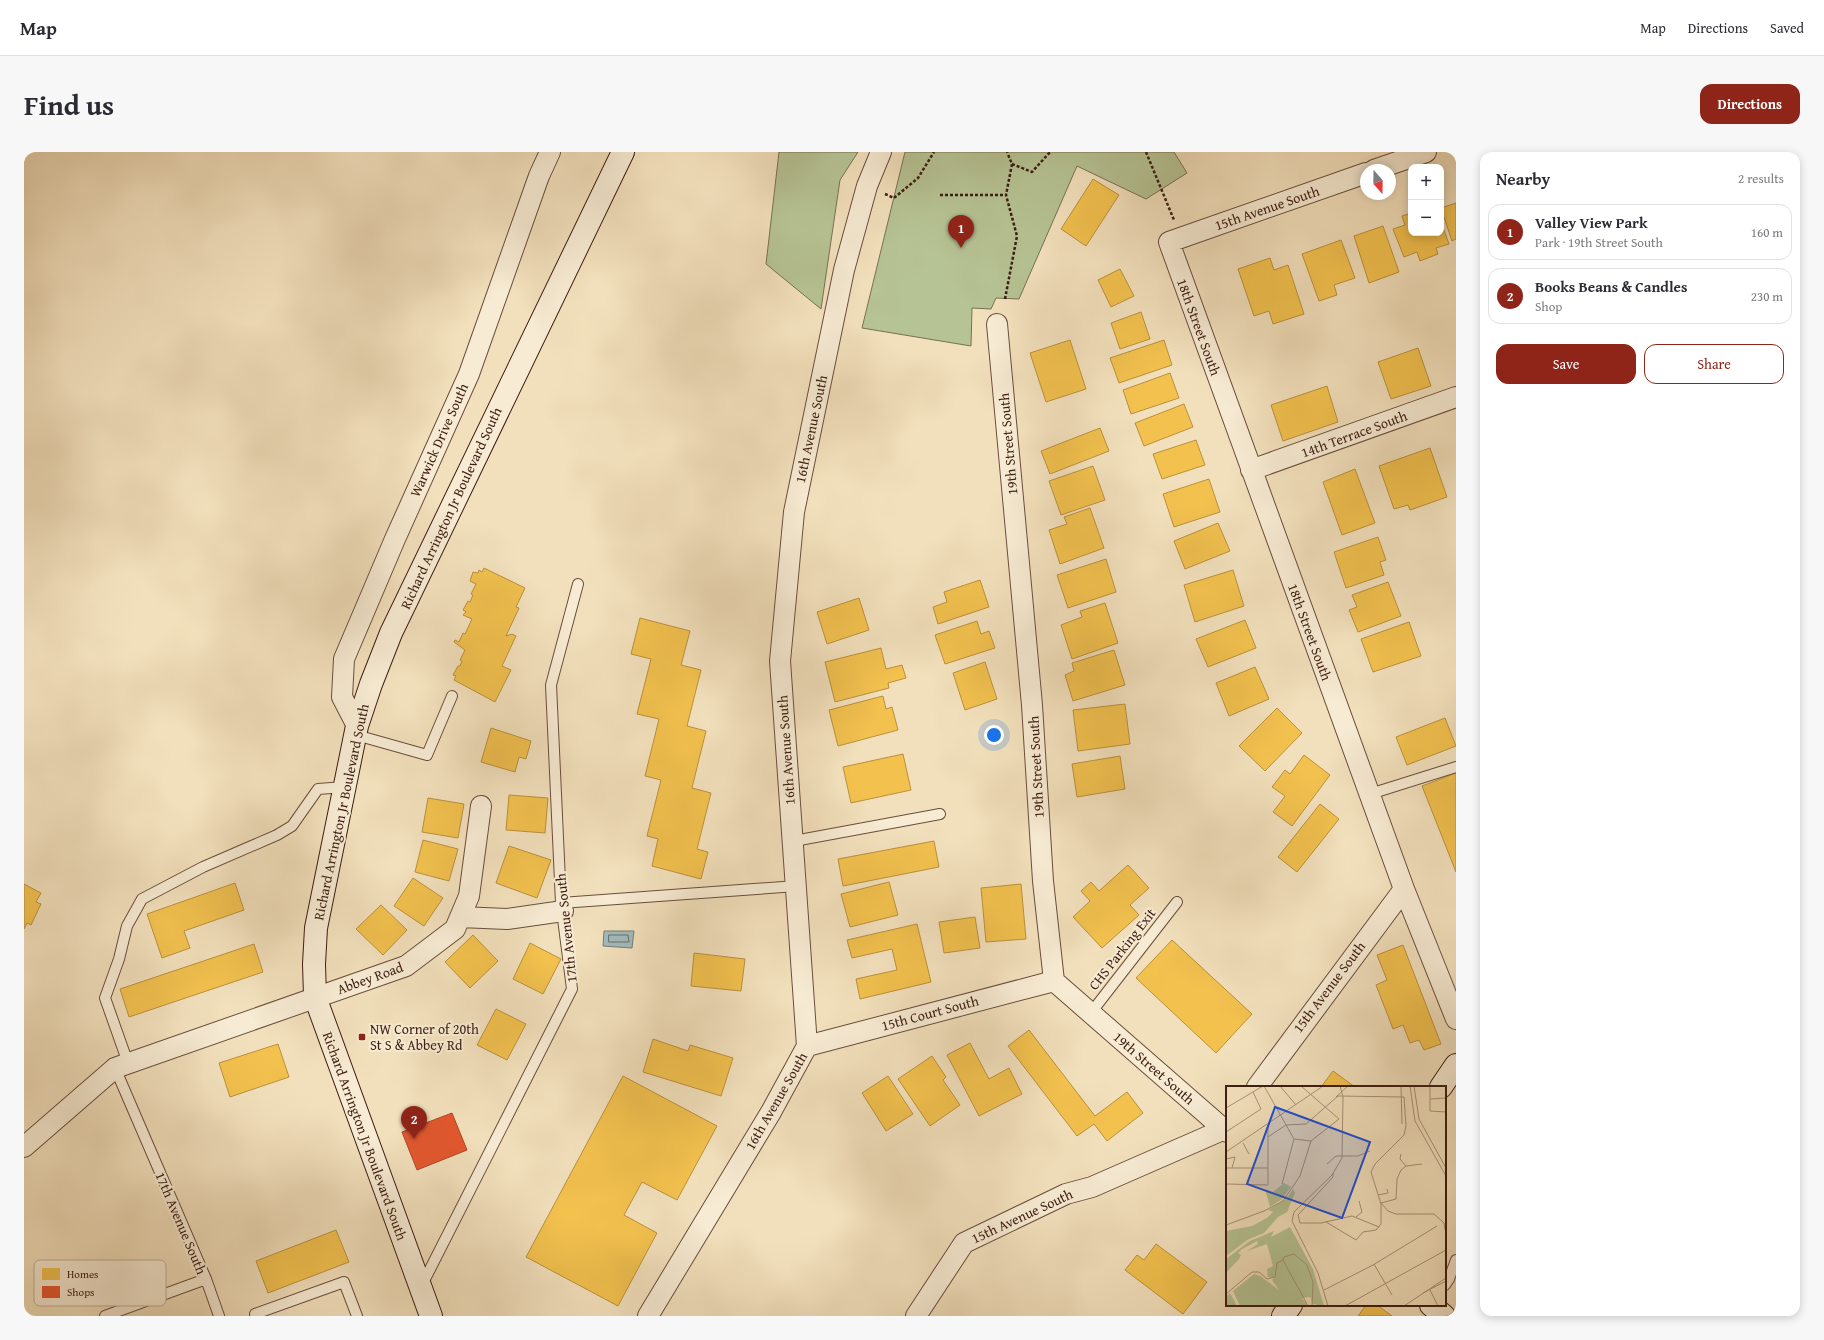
<!DOCTYPE html>
<html lang="en">
<head>
<meta charset="utf-8">
<style>
	body { margin:0; font-family:"Gentium Book Plus",serif; background:#f7f7f7; color:#2b2b33 }
	.controls { position:absolute; right:12px; top:12px; display:grid; overflow:hidden; border-radius:8px; box-shadow:0 2px 10px #0003 }
	.controls button { width:36px; height:36px; display:grid; place-items:center; padding:0; border:0; border-bottom:1px solid #e1e1e2; background:#fff; color:#2b2b33; font:20px sans-serif }
	.compass { position:absolute; left:1336px; top:12px; width:36px; height:36px; border-radius:50%; background:#fff; box-shadow:0 2px 10px #0003; rotate:160deg }
	.you { position:absolute; left:970px; top:583px; width:14px; height:14px; margin:-10px; border:3px solid #fff; border-radius:50%; background:#1a73e8; box-shadow:0 0 0 6px #1a73e833 }
	.badge { display:grid; place-items:center; width:26px; height:26px; border-radius:50%; background:#8f2418; color:#fff; font-size:13px; font-weight:700 }
	.pin { position:absolute; translate:-50% -33px; filter:drop-shadow(0 1px 2px #0008) }
	.pin::after { content:''; position:absolute; top:21px; width:14px; height:12px; background:inherit; clip-path:polygon(0 0,100% 0,50% 100%) }
	.list { margin:0; padding:0; list-style:none }
	h2 { display:flex; justify-content:space-between; align-items:center; height:52px; margin:0; padding:0 16px; font-size:17px }
	h2 small { font-size:13px; font-weight:400; color:#7c7c81 }
	.list li { display:grid; grid-template-columns:26px 1fr auto; gap:12px; align-items:center; box-sizing:border-box; height:56px; margin:0 8px 8px; padding:0 8px; border:1px solid #e1e1e2; border-radius:12px }
	.list b { display:block; font-size:15px; white-space:nowrap }
	.list p { margin:0; font-size:13px; white-space:nowrap; color:#7c7c81 }
	.list em { font-size:13px; font-style:normal; color:#7c7c81 }
	.actions { display:flex; gap:8px; padding:12px 16px }
	.actions a { flex:1; padding:9px 0; border:1px solid #8f2418; border-radius:12px; text-align:center; font-size:14px; color:#8f2418 }
	.actions .main { background:#8f2418; color:#fff }
	.map { position:relative; flex:none; width:1432px; height:1164px; overflow:hidden; border-radius:12px }
	header { display:flex; align-items:center; gap:24px; box-sizing:border-box; height:56px; padding:0 20px; background:#fff; border-bottom:1px solid #e1e1e2 }
	header strong { font-size:19px }
	nav { display:flex; gap:22px; margin-inline-start:auto; font-size:14px }
	.intro { display:flex; align-items:center; justify-content:space-between; box-sizing:border-box; height:96px; padding:0 24px }
	h1 { margin:0; font-size:28px }
	.button { padding:10px 18px; border-radius:12px; background:#8f2418; color:#fff; font-size:14px; font-weight:700 }
	main { display:flex; gap:24px; padding:0 24px }
	aside { flex:1; background:#fff; border-radius:12px; box-shadow:0 2px 10px #0003 }
	.map>svg:first-child { display:block }
	.green { fill:#b6c394; stroke:#797052 }
	.water { fill:#a0babc; stroke:#787b78 }
	.homes { fill:#f2c14e; stroke:#bb903c }
	.shops { fill:#e4572e; stroke:#b24625 }
	.lines { fill:none; stroke-linecap:round; stroke-linejoin:round }
	.shore { stroke:#6e6c66; stroke-width:1 }
	.lane-casing { stroke:#6a4e3c; stroke-width:12 }
	.street-casing { stroke:#6a4e3c; stroke-width:22 }
	.secondary-casing { stroke:#3c1d11; stroke-width:24 }
	.path { stroke:#3c1d11; stroke-width:2.5; stroke-dasharray:3 2; stroke-linecap:butt }
	.lane { stroke:#f7ebd3; stroke-width:10 }
	.street { stroke:#f7ebd3; stroke-width:20 }
	.secondary { stroke:#f7ebd3; stroke-width:22 }
	.poi-dot { fill:#8f2418; stroke:#f7ebd3; stroke-width:1.5 }
	.labels { text-anchor:middle; stroke-width:4; stroke-linejoin:round; paint-order:stroke }
	.street-label { font-size:14px; fill:#3c1d11; stroke:#f7ebd3 }
	.poi-label { font-size:14px; fill:#3c1d11; stroke:#f7ebd3; text-anchor:start }
	.inset-road { fill:none; stroke:#a99278; stroke-width:1 }
	.view { fill:#1d4ed8; fill-opacity:0.15; stroke:#1d4ed8; stroke-width:2 }
	.inset-edge { fill:none; stroke:#3c1d11; stroke-width:2 }
	.key { fill:#f7ebd3; stroke:#bfad99; stroke-width:1 }
	.key-label { font-size:11px; fill:#3c1d11 }
</style>
</head>
<body>
<header>
<strong>Map</strong>
<nav><a>Map</a><a>Directions</a><a>Saved</a></nav>
</header>
<div class="intro"><h1>Find us</h1><a class="button">Directions</a></div>
<main>
<div class="map">
<svg width="1432" height="1164" viewBox="0 0 1432 1164">
	<rect width="100%" height="100%" fill="#f2e0bc"/>
	<filter id="stains"><feTurbulence type="fractalNoise" baseFrequency=".005" numOctaves="4"/><feColorMatrix values="0 0 0 0 .2 0 0 0 0 .09 0 0 0 0 .02 0 0 0 .5 -.17"/></filter>
	<radialGradient id="worn" r=".72"><stop offset=".6" stop-color="#630" stop-opacity="0"/><stop offset="1" stop-color="#630" stop-opacity=".3"/></radialGradient>
	<path class="green" d="M 755,0 L 834,0 L 816,28 L 797,157 L 742,112 Z
		M 881,0 L 1150,0 L 1163,21 L 1122,47 L 1053,14 L 995,147 L 972,146 L 967,157 L 948,156 L 947,194 L 838,176 Z"/>
	<path class="water" d="M 580,779 L 610,779 L 608,796 L 579,794 Z"/>
	<path class="homes" d="M 1069,27 L 1095,43 L 1062,94 L 1037,77 Z
		M 1432,51 L 1432,87 L 1428,89 L 1417,56 Z
		M 1387,61 L 1387,81 L 1417,81 L 1417,70 L 1425,92 L 1412,96 L 1414,102 L 1396,109 L 1393,100 L 1380,105 L 1369,77 L 1381,73 L 1378,64 Z
		M 1359,74 L 1375,120 L 1345,131 L 1330,84 Z
		M 1317,88 L 1331,126 L 1310,133 L 1313,143 L 1295,149 L 1278,102 Z
		M 1246,106 L 1250,118 L 1264,113 L 1280,162 L 1249,172 L 1245,159 L 1230,164 L 1214,117 Z
		M 1096,117 L 1110,144 L 1087,155 L 1074,128 Z
		M 1117,160 L 1126,187 L 1096,197 L 1087,171 Z
		M 1046,188 L 1062,237 L 1022,250 L 1006,201 Z
		M 1140,188 L 1148,213 L 1095,231 L 1086,206 Z
		M 1394,196 L 1407,234 L 1367,247 L 1354,210 Z
		M 1146,221 L 1155,246 L 1107,262 L 1099,238 Z
		M 1303,234 L 1314,270 L 1259,289 L 1247,253 Z
		M 1160,252 L 1169,275 L 1120,294 L 1111,271 Z
		M 1076,276 L 1085,299 L 1026,322 L 1017,299 Z
		M 1172,288 L 1181,313 L 1138,327 L 1129,302 Z
		M 1406,296 L 1423,345 L 1386,358 L 1384,353 L 1370,357 L 1355,314 Z
		M 1069,314 L 1081,348 L 1037,363 L 1025,329 Z
		M 1331,317 L 1351,371 L 1318,383 L 1299,330 Z
		M 1185,327 L 1196,360 L 1150,375 L 1139,342 Z
		M 1066,356 L 1080,396 L 1036,412 L 1025,378 L 1043,372 L 1040,365 Z
		M 1194,371 L 1206,399 L 1161,417 L 1150,389 Z
		M 1354,385 L 1362,408 L 1356,410 L 1360,423 L 1322,436 L 1310,400 Z
		M 1082,407 L 1092,440 L 1044,456 L 1033,423 Z
		M 460,416 L 501,436 L 492,455 L 495,456 L 482,484 L 488,482 L 492,484 L 478,514 L 487,518 L 471,550 L 430,528 L 432,524 L 429,523 L 434,514 L 436,514 L 438,509 L 436,508 L 441,498 L 430,490 L 431,488 L 435,490 L 439,481 L 441,482 L 448,467 L 439,463 L 442,460 L 439,458 L 444,449 L 446,450 L 449,443 L 447,442 L 452,432 L 446,429 L 449,420 L 454,421 L 455,418 L 458,420 Z
		M 1209,418 L 1220,454 L 1171,470 L 1160,433 Z
		M 956,428 L 965,455 L 914,472 L 909,455 L 923,450 L 920,440 Z
		M 1364,430 L 1377,464 L 1334,480 L 1325,458 L 1333,455 L 1328,443 Z
		M 835,446 L 845,478 L 803,492 L 793,460 Z
		M 1081,451 L 1094,491 L 1048,507 L 1037,473 L 1058,465 L 1056,459 Z
		M 616,466 L 666,479 L 657,513 L 677,518 L 663,574 L 682,579 L 668,636 L 687,641 L 673,697 L 684,700 L 677,727 L 628,714 L 634,687 L 623,684 L 637,628 L 621,624 L 635,567 L 613,562 L 627,507 L 607,502 Z
		M 1221,468 L 1232,496 L 1184,515 L 1172,487 Z
		M 953,469 L 957,482 L 965,479 L 971,496 L 921,512 L 911,483 Z
		M 1385,470 L 1397,504 L 1349,520 L 1337,487 Z
		M 857,496 L 862,517 L 878,513 L 882,526 L 864,531 L 865,536 L 811,550 L 801,510 Z
		M 1090,498 L 1101,533 L 1049,549 L 1041,523 L 1050,519 L 1048,511 Z
		M 961,510 L 973,547 L 941,558 L 929,521 Z
		M 1231,515 L 1245,547 L 1205,564 L 1192,531 Z
		M 859,544 L 862,557 L 868,555 L 874,578 L 814,594 L 805,558 Z
		M 1101,552 L 1106,592 L 1054,599 L 1049,558 Z
		M 1253,556 L 1278,581 L 1241,619 L 1215,594 Z
		M 1421,566 L 1432,594 L 1383,613 L 1372,585 Z
		M 467,576 L 507,589 L 502,607 L 495,605 L 491,620 L 457,610 Z
		M 879,602 L 887,638 L 827,651 L 819,615 Z
		M 1280,603 L 1306,623 L 1268,674 L 1249,660 L 1261,644 L 1248,635 L 1261,618 L 1266,622 Z
		M 1096,604 L 1101,637 L 1053,645 L 1048,612 Z
		M 1432,621 L 1432,720 L 1398,634 Z
		M 485,643 L 524,646 L 521,681 L 482,678 Z
		M 404,646 L 440,652 L 434,686 L 398,680 Z
		M 1296,652 L 1315,667 L 1273,720 L 1254,705 Z
		M 399,688 L 434,697 L 425,729 L 391,720 Z
		M 910,689 L 915,715 L 819,734 L 814,707 Z
		M 485,694 L 527,708 L 513,746 L 472,731 Z
		M 1104,713 L 1125,736 L 1106,753 L 1115,763 L 1078,796 L 1049,765 L 1066,749 L 1057,739 L 1067,730 L 1075,739 Z
		M 389,726 L 419,746 L 400,774 L 370,754 Z
		M 865,730 L 874,763 L 826,775 L 817,742 Z
		M 211,731 L 220,758 L 160,779 L 166,796 L 138,806 L 123,762 Z
		M 0,732 L 17,741 L 12,750 L 17,752 L 7,773 L 3,771 L 0,777 Z
		M 997,732 L 1002,787 L 962,790 L 957,736 Z
		M 357,753 L 383,778 L 359,803 L 332,777 Z
		M 951,765 L 956,796 L 920,801 L 915,770 Z
		M 893,772 L 907,830 L 836,847 L 832,827 L 873,818 L 868,797 L 828,806 L 823,788 Z
		M 449,783 L 474,809 L 446,836 L 421,810 Z
		M 1148,788 L 1228,862 L 1192,901 L 1112,826 Z
		M 506,791 L 537,807 L 519,842 L 489,827 Z
		M 230,792 L 239,820 L 105,865 L 96,837 Z
		M 1379,793 L 1417,892 L 1400,898 L 1395,888 L 1386,891 L 1379,873 L 1369,877 L 1352,833 L 1363,828 L 1353,803 Z
		M 670,801 L 721,807 L 717,839 L 667,834 Z
		M 472,857 L 502,872 L 483,908 L 453,893 Z
		M 1005,878 L 1071,964 L 1103,940 L 1119,961 L 1083,989 L 1070,972 L 1053,984 L 984,894 Z
		M 629,887 L 664,899 L 666,893 L 709,906 L 697,944 L 619,920 Z
		M 946,891 L 965,927 L 985,916 L 998,942 L 955,964 L 923,903 Z
		M 254,892 L 265,925 L 206,945 L 195,911 Z
		M 908,904 L 922,925 L 919,928 L 936,953 L 906,974 L 874,927 Z
		M 1309,919 L 1331,935 L 1297,935 Z
		M 599,924 L 693,974 L 653,1048 L 618,1030 L 600,1063 L 633,1081 L 594,1154 L 502,1105 Z
		M 864,924 L 889,962 L 862,979 L 838,941 Z
		M 312,1078 L 325,1110 L 244,1141 L 232,1109 Z
		M 1132,1092 L 1183,1130 L 1159,1162 L 1101,1118 L 1113,1103 L 1120,1108 Z
		M 1342,1153 L 1353,1153 L 1368,1164 L 1334,1164 Z"/>
	<path class="shops" d="M 428,961 L 443,998 L 393,1018 L 378,980 Z"/>
	<g class="lines">
		<path class="shore" d="M 585,783 L 604,783 L 605,790 L 585,790 Z"/>
		<g class="lane-casing">
			<path id="lane" d="M 332,583 L 403,603 L 428,544
				M 1346,642 L 1432,615
				M 770,689 L 916,662
				M 537,751 L 773,734
				M 1066,862 L 1153,750
				M 104,911 L 81,846 L 95,807 L 103,774 L 118,747 L 179,715 L 253,683 L 268,674 L 294,637 L 321,635
				M 91,916 L 182,1127 L 195,1164
				M 398,1133 L 548,837 L 537,751 L 527,533 L 554,432
				M 1421,1133 L 1425,1127 L 1432,1108
				M 231,1162 L 320,1130 L 333,1164
				M 81,1164 L 182,1127"/>
		</g>
		<g class="street-casing">
			<path id="street" d="M 1350,18 L 1402,0
				M 1342,21 L 1145,90 L 1380,737 L 1432,867
				M 973,172 L 1008,553 L 1019,729 L 1030,829 L 1203,980
				M 1227,318 L 1432,245
				M 333,574 L 318,545 L 320,507 L 371,387 L 445,222 L 515,24 L 526,0
				M 436,765 L 483,767 L 539,759
				M 783,894 L 1030,829
				M 1233,935 L 1380,737
				M 0,995 L 91,916 L 382,814 L 431,777 L 445,744 L 457,654
				M 624,1164 L 747,960 L 783,894 L 756,509 L 770,360 L 820,118 L 843,34 L 857,0
				M 892,1164 L 940,1091 L 1042,1042 L 1068,1035 L 1203,976"/>
		</g>
		<g class="secondary-casing">
			<path id="secondary" d="M 1417,935 L 1432,913
				M 1407,1153 L 1420,1164
				M 407,1164 L 291,845 L 290,812 L 292,776 L 333,574 L 347,532 L 367,481 L 599,0
				M 1259,1164 L 1267,1153"/>
		</g>
		<path class="path" d="M 1122,0 L 1150,68
			M 988,12 L 1008,20 L 1026,0
			M 861,42 L 870,46 L 894,26 L 910,0
			M 916,43 L 982,43
			M 981,147 L 993,84 L 982,43 L 988,12 L 983,0"/>
		<use href="#lane" class="lane"/>
		<use href="#street" class="street"/>
		<use href="#secondary" class="secondary"/>
	</g>
	<rect class="poi-dot" x="334" y="881" width="8" height="8" rx="2"/>
	<g class="labels">
		<g class="street-label">
			<text transform="translate(1243 56) rotate(-19)" y="5">15th Avenue South</text>
			<text transform="translate(1175 175) rotate(70)" y="5">18th Street South</text>
			<text transform="translate(787 277) rotate(-78)" y="5">16th Avenue South</text>
			<text transform="translate(1330 282) rotate(-20)" y="5">14th Terrace South</text>
			<text transform="translate(415 288) rotate(-66)" y="5">Warwick Drive South</text>
			<text transform="translate(984 292) rotate(-95)" y="5">19th Street South</text>
			<text transform="translate(427 356) rotate(-65)" y="5">Richard Arrington Jr Boulevard South</text>
			<text transform="translate(1286 480) rotate(70)" y="5">18th Street South</text>
			<text transform="translate(762 598) rotate(-94)" y="5">16th Avenue South</text>
			<text transform="translate(1012 615) rotate(-93)" y="5">19th Street South</text>
			<text transform="translate(317 660) rotate(-78)" y="5">Richard Arrington Jr Boulevard South</text>
			<text transform="translate(542 776) rotate(-96)" y="5">17th Avenue South</text>
			<text transform="translate(1098 797) rotate(-52)" y="5">CHS Parking Exit</text>
			<text transform="translate(346 826) rotate(-20)" y="5">Abbey Road</text>
			<text transform="translate(1305 835) rotate(-53)" y="5">15th Avenue South</text>
			<text transform="translate(906 861) rotate(-15)" y="5">15th Court South</text>
			<text transform="translate(1130 916) rotate(41)" y="5">19th Street South</text>
			<text transform="translate(752 949) rotate(-60)" y="5">16th Avenue South</text>
			<text transform="translate(341 984) rotate(70)" y="5">Richard Arrington Jr Boulevard South</text>
			<text transform="translate(998 1064) rotate(-25)" y="5">15th Avenue South</text>
			<text transform="translate(157 1071) rotate(67)" y="5">17th Avenue South</text>
		</g>
		<g class="poi-label">
			<text x="346" y="882">NW Corner of 20th<tspan x="346" dy="16">St S &amp; Abbey Rd</tspan></text>
		</g>
	</g>
	<g transform="translate(1202 934)">
		<rect width="220" height="220" fill="#f2e0bc"/>
		<path d="M 58,97 L 65,101 L 56,113 L 44,121 L 39,103 L 47,106 ZM 67,103 L 69,107 L 61,126 L 52,131 L 38,147 L 21,154 L 0,170 L 0,145 L 26,140 L 41,132 L 47,126 L 42,124 L 62,111 ZM 64,141 L 87,183 L 98,220 L 86,218 L 85,211 L 76,212 L 82,220 L 14,220 L 7,205 L 28,188 L 34,190 L 53,204 L 46,194 L 48,192 L 42,191 L 41,183 L 47,180 L 41,158 L 21,165 L 32,158 L 31,155 L 16,163 L 12,167 L 15,169 L 13,173 L 0,187 L 0,173 L 24,155 L 48,145 L 45,151 ZM 4,207 L 11,220 L 1,220 L 0,211 Z" fill="#b6c394"/>
		<path class="inset-road" d="M 38,0 L 68,53 L 56,98M 54,0 L 70,19M 75,0 L 113,33M 175,0 L 176,38M 184,0 L 189,35 L 220,90M 188,0 L 193,33 L 220,82M 204,0 L 204,25 L 220,26M 110,11 L 122,0M 204,13 L 220,12M 0,22 L 37,0M 0,46 L 35,23 L 27,6M 42,51 L 60,39 L 80,38 L 112,10 L 178,11 L 180,40 L 178,49 L 149,78 L 145,86 L 155,118 L 155,138 L 150,144 L 137,146 L 130,154 L 100,136M 68,53 L 85,55M 17,57 L 23,68M 0,66 L 97,0M 175,68 L 174,73 L 180,80M 0,73 L 9,71 L 6,82M 101,78 L 110,70 L 132,70 L 144,65M 196,78 L 180,80 L 175,84 L 171,93 L 170,113 L 155,117 L 162,125 L 170,128 L 208,128 L 218,137 L 220,149M 0,82 L 42,82M 107,87 L 107,91 L 72,129 L 74,137 L 95,137 L 126,130 L 153,141M 0,98 L 42,99 L 42,39M 152,109 L 162,107 L 161,103M 130,131 L 136,126 L 133,115M 0,139 L 38,125 L 57,115 L 74,90 L 85,55 L 113,33M 57,174 L 58,171 L 68,168 L 81,179 L 87,196 L 86,220M 57,174 L 82,220M 148,178 L 166,209M 98,204 L 147,179 L 211,140M 204,204 L 212,220M 197,207 L 220,195M 0,208 L 26,186 L 33,186 L 41,193 L 49,191 L 51,177 L 57,174M 102,220 L 92,187 L 66,135 L 68,126 L 106,89 L 116,72 L 117,11 L 114,0M 119,220 L 220,164M 178,220 L 220,192"/>
		<path class="view" d="M 49,21 L 144,56 L 116,132 L 21,98 Z"/>
		<rect width="220" height="220" class="inset-edge"/>
	</g>
	<rect x="10" y="1108" width="132" height="46" rx="6" class="key"/>
	<rect x="18" y="1116" width="18" height="12" fill="#f2c14e"/>
	<rect x="18" y="1134" width="18" height="12" fill="#e4572e"/>
	<g class="key-label">
		<text x="43" y="1126">Homes</text>
		<text x="43" y="1144">Shops</text>
	</g>
	<rect width="100%" height="100%" filter="url(#stains)"/>
	<rect width="100%" height="100%" fill="url(#worn)"/>
</svg>
<div class="controls">
<button>+</button>
<button>−</button>
</div>
<svg class="compass" viewBox="-18 -18 36 36"><path d="M0-13l5 13h-10z" fill="#e53935"/><path d="M0 13l5-13h-10z" fill="#7c7c81"/></svg>
<div class="you"></div>
<div class="pin badge" style="left:937px;top:96px">1</div>
<div class="pin badge" style="left:390px;top:987px">2</div>
</div>
<aside>
<h2>Nearby<small>2 results</small></h2>
<ul class="list">
<li><span class="badge">1</span><div><b>Valley View Park</b><p>Park · 19th Street South</p></div><em>160 m</em></li>
<li><span class="badge">2</span><div><b>Books Beans &amp; Candles</b><p>Shop</p></div><em>230 m</em></li>
</ul>
<div class="actions"><a class="main">Save</a><a>Share</a></div>
</aside>
</main>
</body>
</html>
